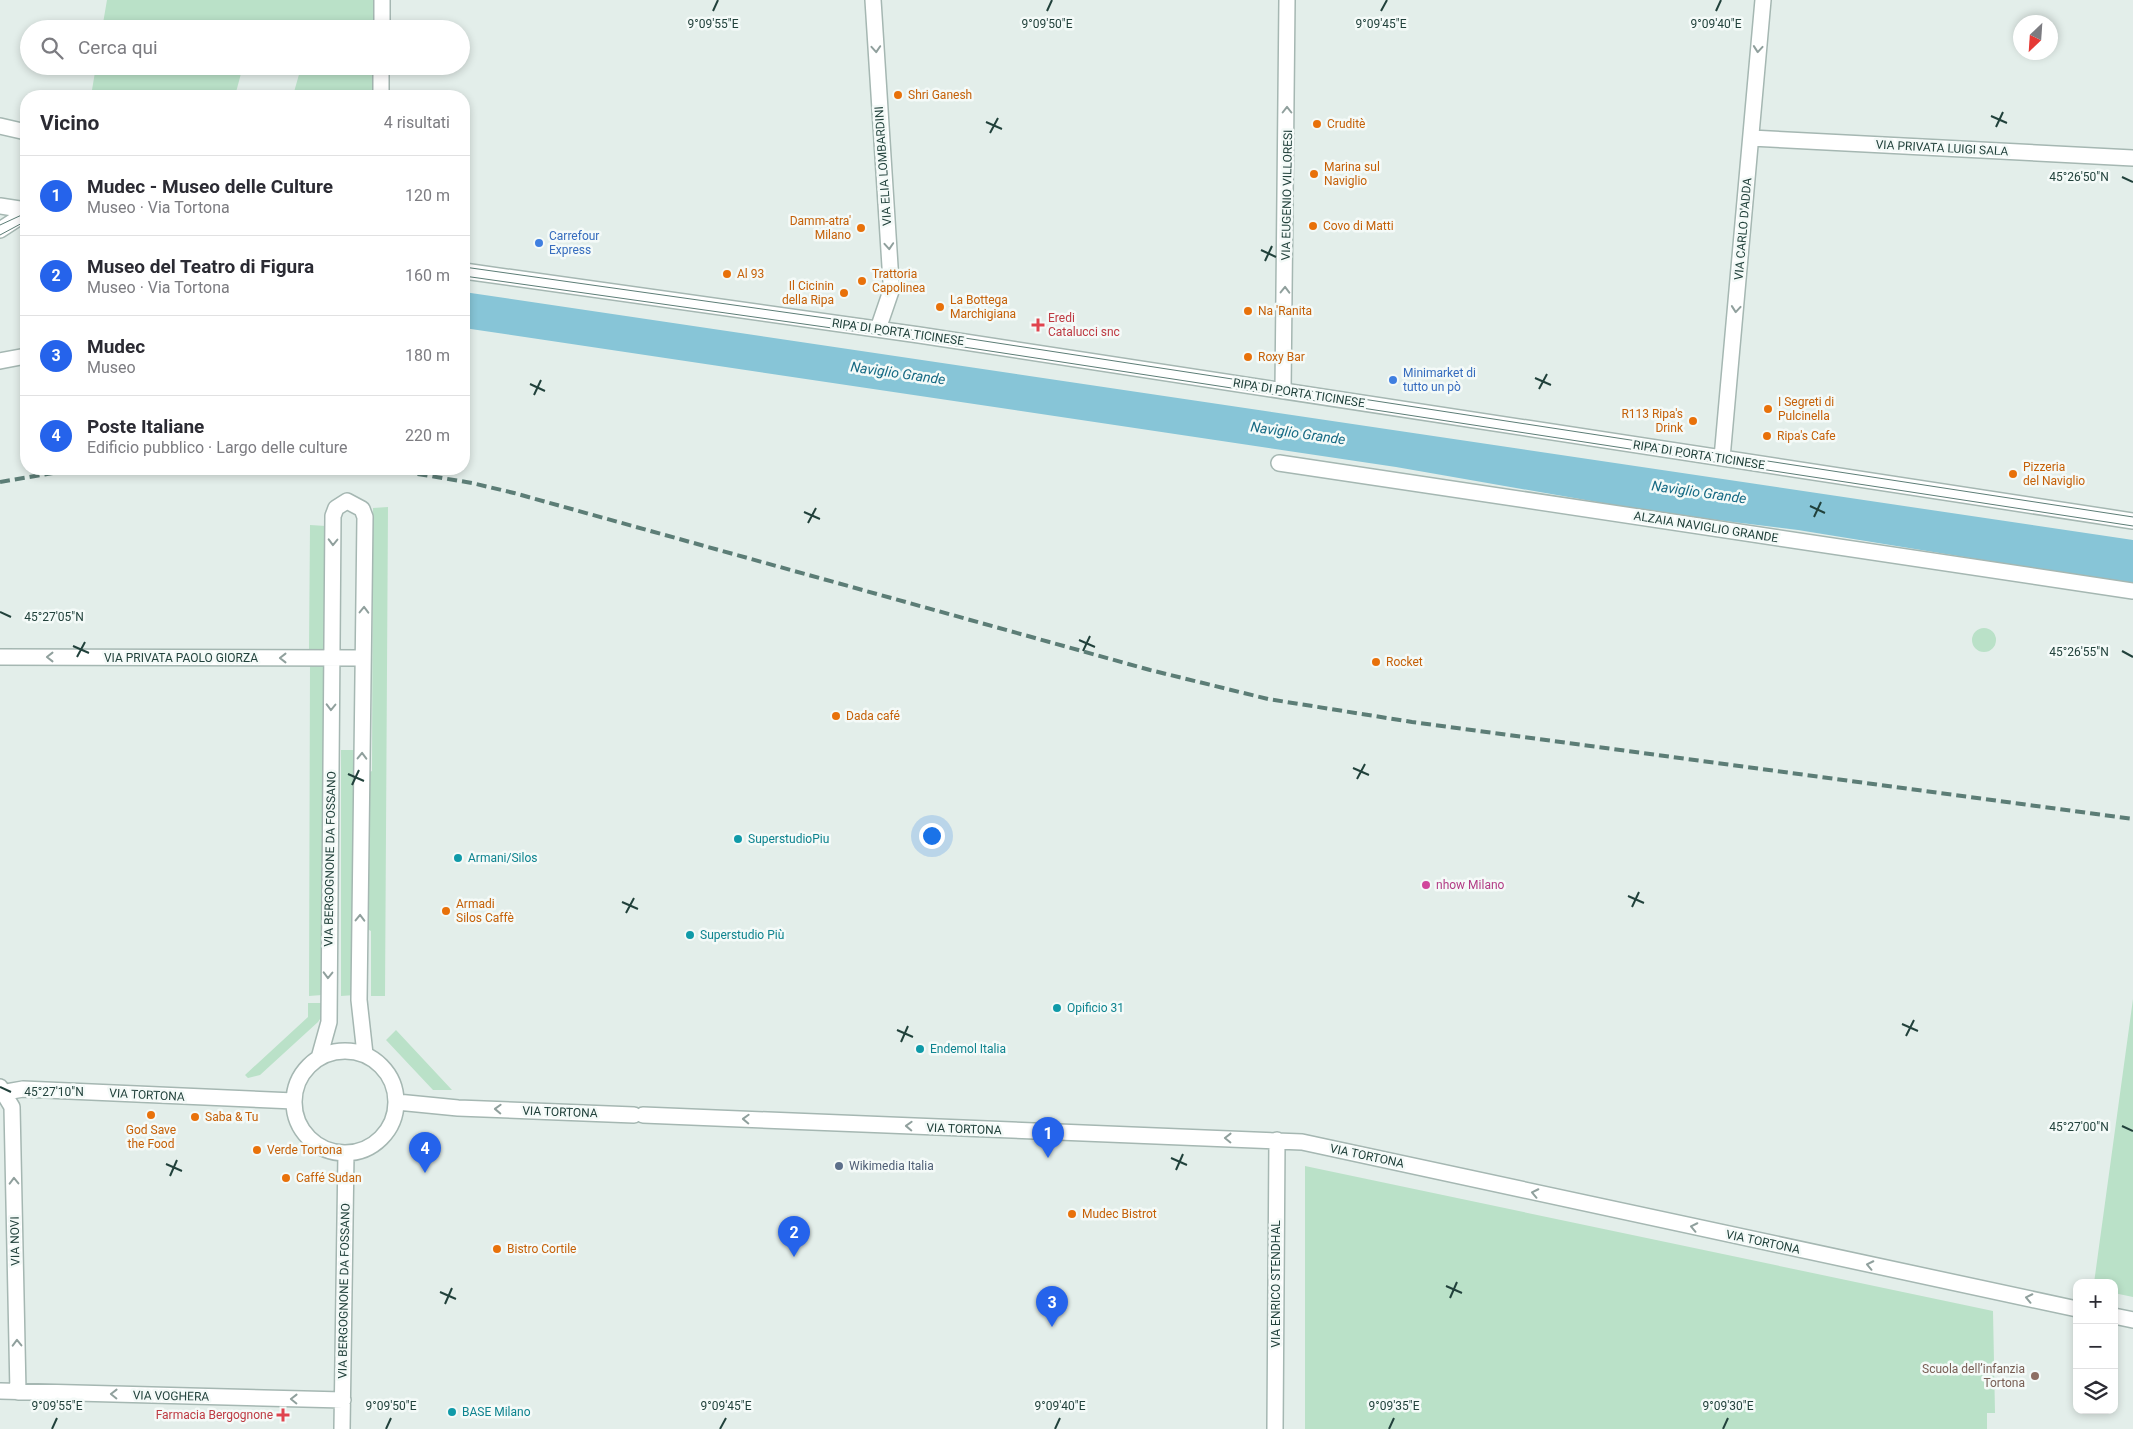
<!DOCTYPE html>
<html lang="it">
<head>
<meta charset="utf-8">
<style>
	body { margin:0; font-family:Roboto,sans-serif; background:#f2f2f3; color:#2b2b33 }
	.controls { position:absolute; right:15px; bottom:15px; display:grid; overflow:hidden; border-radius:10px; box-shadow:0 2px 8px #0003 }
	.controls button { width:45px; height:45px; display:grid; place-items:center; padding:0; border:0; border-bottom:1px solid #e1e1e2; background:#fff; color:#2b2b33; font:25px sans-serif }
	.compass { position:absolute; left:2013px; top:15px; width:45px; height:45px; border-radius:50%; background:#fff; box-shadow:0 2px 8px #0003; rotate:205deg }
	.you { position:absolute; left:931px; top:835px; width:18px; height:18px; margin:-12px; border:4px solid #fff; border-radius:50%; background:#1a73e8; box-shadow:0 0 0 8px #1a73e833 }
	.badge { display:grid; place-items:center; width:32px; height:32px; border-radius:50%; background:#2563eb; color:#fff; font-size:16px; font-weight:700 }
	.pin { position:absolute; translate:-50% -41px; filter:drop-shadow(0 1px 2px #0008) }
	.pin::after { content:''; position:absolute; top:26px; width:18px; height:15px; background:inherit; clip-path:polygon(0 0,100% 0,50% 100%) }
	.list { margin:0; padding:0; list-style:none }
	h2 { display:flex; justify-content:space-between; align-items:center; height:65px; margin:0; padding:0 20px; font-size:21px }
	h2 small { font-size:16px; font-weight:400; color:#7c7c81 }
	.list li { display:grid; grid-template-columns:32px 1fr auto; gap:15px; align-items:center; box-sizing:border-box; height:80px; padding:0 20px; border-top:1px solid #e1e1e2 }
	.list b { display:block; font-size:19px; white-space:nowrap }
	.list p { margin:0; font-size:16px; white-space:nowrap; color:#7c7c81 }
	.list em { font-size:16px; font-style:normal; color:#7c7c81 }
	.icon { flex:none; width:28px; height:28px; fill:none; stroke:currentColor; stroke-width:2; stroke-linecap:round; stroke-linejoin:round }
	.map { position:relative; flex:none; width:2133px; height:1429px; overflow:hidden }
	.search { position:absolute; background:#fff; box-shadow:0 2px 8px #0003; left:20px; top:20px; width:450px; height:55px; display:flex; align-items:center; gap:12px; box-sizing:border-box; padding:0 18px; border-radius:28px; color:#7c7c81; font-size:19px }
	.panel { position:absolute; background:#fff; box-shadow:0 2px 8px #0003; left:20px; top:90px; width:450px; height:385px; border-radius:20px }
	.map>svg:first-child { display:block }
	.green { fill:#bae1c8 }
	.water { fill:#87c5d7 }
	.pier { fill:#e3eeea }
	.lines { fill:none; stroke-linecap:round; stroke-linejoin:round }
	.minor-casing { stroke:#a5b7b2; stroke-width:18 }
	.minor { stroke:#fff; stroke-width:15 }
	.tram { stroke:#5c7d76; stroke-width:1 }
	.rail { stroke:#5c7d76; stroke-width:4; stroke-dasharray:10 5; stroke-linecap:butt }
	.oneway { stroke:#90a09d }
	.ticks { fill:none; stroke:#21413b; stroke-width:2 }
	.food-dot { fill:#e8710a; stroke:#f4faf8; stroke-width:2 }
	.shop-dot { fill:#3f7fe0; stroke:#f4faf8; stroke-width:2 }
	.health-dot { fill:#e0444e; stroke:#f4faf8; stroke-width:2 }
	.culture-dot { fill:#0f9aa8; stroke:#f4faf8; stroke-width:2 }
	.hotel-dot { fill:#d1479c; stroke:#f4faf8; stroke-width:2 }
	.service-dot { fill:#5c6f8a; stroke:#f4faf8; stroke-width:2 }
	.education-dot { fill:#8d6e63; stroke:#f4faf8; stroke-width:2 }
	.labels { text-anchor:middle; stroke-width:5; stroke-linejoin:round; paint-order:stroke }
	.food-label { font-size:12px; fill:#c56008; stroke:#f4faf8; text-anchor:start }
	.street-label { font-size:12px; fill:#21413b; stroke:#f4faf8 }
	.shop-label { font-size:12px; fill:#366cbe; stroke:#f4faf8; text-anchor:start }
	.health-label { font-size:12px; fill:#be3a42; stroke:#f4faf8; text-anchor:start }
	.culture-label { font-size:12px; fill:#0d838f; stroke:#f4faf8; text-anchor:start }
	.hotel-label { font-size:12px; fill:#b23c85; stroke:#f4faf8; text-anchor:start }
	.service-label { font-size:12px; fill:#4e5e75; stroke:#f4faf8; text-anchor:start }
	.education-label { font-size:12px; fill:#785e54; stroke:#f4faf8; text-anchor:end }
	.water-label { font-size:14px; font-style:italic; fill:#156983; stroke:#f4faf8 }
	.ticks-label { font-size:12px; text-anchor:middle; fill:#21413b; stroke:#f4faf8; stroke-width:5; stroke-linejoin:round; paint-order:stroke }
</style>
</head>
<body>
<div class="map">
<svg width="2133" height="1429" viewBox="0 0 2133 1429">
	<rect width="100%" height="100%" fill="#e3eeea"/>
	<path class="green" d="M 107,0 L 374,0 L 374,29 L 102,29 Z
		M 96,66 L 243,66 L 235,96 L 91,96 Z
		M 279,66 L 373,66 L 373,96 L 307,96 L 294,92 L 300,71 Z
		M 388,507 L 385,996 L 371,996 L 371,931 L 365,928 L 366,774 L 372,771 L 373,508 Z
		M 310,525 L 326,526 L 324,650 L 309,650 Z
		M1972 640a12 12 0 1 1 24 0a12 12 0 1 1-24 0Z
		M 310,662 L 324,662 L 322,995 L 309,996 Z
		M 341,750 L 355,750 L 355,995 L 341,996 Z
		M 2133,999 L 2133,1297 L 2114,1293 L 2114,1283 L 2094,1283 Z
		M 308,1003 L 322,1003 L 322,1016 L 318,1022 L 260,1075 L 248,1078 L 245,1075 L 308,1017 Z
		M 396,1030 L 452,1090 L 433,1090 L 386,1040 Z
		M 1305,1166 L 1993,1311 L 1995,1413 L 1987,1413 L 1987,1429 L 1305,1429 Z"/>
	<path class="water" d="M 464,292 L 2133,540 L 2133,583 L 2057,574 L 2001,563 L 1798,530 L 1660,513 L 1396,467 L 464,328 Z"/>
	<path class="pier" d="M 0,223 L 26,227 L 26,246 L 13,264 L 0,262 Z"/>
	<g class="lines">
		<g class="minor-casing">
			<path id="minor" d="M 873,0 L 891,282 L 891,291 L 878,329
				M 382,29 L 382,0
				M 381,96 L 381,66
				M 0,126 L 26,132
				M 1751,138 L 2133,158
				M 0,206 L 26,210
				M 0,230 L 26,213
				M 464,271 L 919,335 L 2133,521
				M 0,361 L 26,356
				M 1283,391 L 1287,0
				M 1722,458 L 1763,0
				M 1279,463 L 2133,591
				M 0,657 L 363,658
				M294 1102a51 51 0 1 1 102 0a51 51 0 1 1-102 0Z
				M 319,1058 L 329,1022 L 333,516 L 336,508 L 347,501 L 362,509 L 365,517 L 359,1000 L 365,1054
				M 0,1087 L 12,1107 L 18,1392
				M 0,1093 L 23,1089 L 294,1101
				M 397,1102 L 458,1108 L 634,1115
				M 643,1115 L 1302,1142 L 2077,1309
				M 2114,1316 L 2133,1320
				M 0,1391 L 343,1400
				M 342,1429 L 346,1153
				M 1275,1429 L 1277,1140"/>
		</g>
		<use href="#minor" class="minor"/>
		<path class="tram" d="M 0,225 L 26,213
			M 0,235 L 26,221
			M 464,267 L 932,333 L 2133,517
			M 464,276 L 931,342 L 2133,526"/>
		<path class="rail" d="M 388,469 L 472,483 L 514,493 L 1150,670 L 1268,699 L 1412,722 L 2133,819
			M 0,482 L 77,469"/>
	</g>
	<defs><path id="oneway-chevron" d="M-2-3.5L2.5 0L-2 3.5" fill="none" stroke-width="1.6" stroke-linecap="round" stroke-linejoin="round" transform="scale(1.25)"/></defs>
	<g class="oneway">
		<use href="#oneway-chevron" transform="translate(876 49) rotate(86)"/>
		<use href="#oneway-chevron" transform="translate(1758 49) rotate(95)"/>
		<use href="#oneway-chevron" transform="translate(1287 110) rotate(-90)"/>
		<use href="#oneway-chevron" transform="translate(889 246) rotate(86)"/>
		<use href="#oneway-chevron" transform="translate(1285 290) rotate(-89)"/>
		<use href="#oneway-chevron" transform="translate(1736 309) rotate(95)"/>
		<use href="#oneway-chevron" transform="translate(333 542) rotate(91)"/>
		<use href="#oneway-chevron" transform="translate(364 610) rotate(-89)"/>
		<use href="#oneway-chevron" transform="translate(50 657) rotate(-180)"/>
		<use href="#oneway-chevron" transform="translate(283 658) rotate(-180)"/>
		<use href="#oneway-chevron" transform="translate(331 707) rotate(91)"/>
		<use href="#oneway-chevron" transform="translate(362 756) rotate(-89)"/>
		<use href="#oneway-chevron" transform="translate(360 918) rotate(-89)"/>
		<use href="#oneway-chevron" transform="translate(328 975) rotate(91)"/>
		<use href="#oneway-chevron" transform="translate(498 1109) rotate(-178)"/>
		<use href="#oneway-chevron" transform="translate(746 1119) rotate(-178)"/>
		<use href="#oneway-chevron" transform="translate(909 1126) rotate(-178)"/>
		<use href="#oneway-chevron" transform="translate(1228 1138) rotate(-179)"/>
		<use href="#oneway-chevron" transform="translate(14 1181) rotate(-91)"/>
		<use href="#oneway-chevron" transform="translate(1535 1193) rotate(-168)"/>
		<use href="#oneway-chevron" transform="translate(1694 1227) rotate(-168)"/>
		<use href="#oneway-chevron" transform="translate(1870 1265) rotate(-168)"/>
		<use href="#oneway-chevron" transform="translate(2029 1298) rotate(-168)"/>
		<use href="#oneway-chevron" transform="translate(17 1343) rotate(-91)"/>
		<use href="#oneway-chevron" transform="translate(114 1394) rotate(-179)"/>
		<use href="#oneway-chevron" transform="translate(294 1399) rotate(-179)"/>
	</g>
	<path class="ticks" d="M 713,11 L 718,0M 1047,11 L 1052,0M 1381,11 L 1387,0M 1716,11 L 1721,0M 1991,116 L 2007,123M 986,122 L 1002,129M 1996,127 L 2003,112M 990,133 L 998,118M 2122,177 L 2133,182M 1261,250 L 1276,257M 1265,261 L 1272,246M 1535,378 L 1551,385M 530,384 L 545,391M 1539,389 L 1547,374M 534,395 L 541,380M 1810,506 L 1825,513M 804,512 L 820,519M 1814,517 L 1821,502M 808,523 L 816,508M 0,612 L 11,617M 1079,640 L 1095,647M 73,646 L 89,653M 1083,651 L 1090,636M 2122,651 L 2133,657M 77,657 L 85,642M 1353,768 L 1369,775M 348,774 L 364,781M 1357,779 L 1365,764M 352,785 L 359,770M 1628,896 L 1644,903M 622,902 L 638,909M 1632,907 L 1639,892M 626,913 L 634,898M 1902,1024 L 1918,1031M 897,1030 L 913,1037M 1906,1036 L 1914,1020M 901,1042 L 908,1026M 0,1087 L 11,1092M 2122,1126 L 2133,1131M 1171,1158 L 1187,1165M 166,1164 L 182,1171M 1176,1170 L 1183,1154M 170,1176 L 177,1160M 1446,1286 L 1462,1293M 440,1292 L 456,1299M 1450,1298 L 1457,1282M 445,1304 L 452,1288M 52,1429 L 57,1418M 386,1429 L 391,1418M 720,1429 L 726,1418M 1055,1429 L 1060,1418M 1389,1429 L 1394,1418M 1723,1429 L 1728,1418"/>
	<g class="food-dot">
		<circle cx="898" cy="95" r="5"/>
		<circle cx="1317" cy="124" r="5"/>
		<circle cx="1314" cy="174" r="5"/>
		<circle cx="1313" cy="226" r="5"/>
		<circle cx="861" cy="228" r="5"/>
		<circle cx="727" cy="274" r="5"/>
		<circle cx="862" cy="281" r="5"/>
		<circle cx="844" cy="293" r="5"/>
		<circle cx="940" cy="307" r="5"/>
		<circle cx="1248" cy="311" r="5"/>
		<circle cx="1248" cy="357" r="5"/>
		<circle cx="1768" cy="409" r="5"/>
		<circle cx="1693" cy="421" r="5"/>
		<circle cx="1767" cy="436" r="5"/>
		<circle cx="2013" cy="474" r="5"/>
		<circle cx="1376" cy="662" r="5"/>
		<circle cx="836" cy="716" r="5"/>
		<circle cx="446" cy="911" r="5"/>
		<circle cx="151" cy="1115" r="5"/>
		<circle cx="195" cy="1117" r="5"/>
		<circle cx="257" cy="1150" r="5"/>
		<circle cx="286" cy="1178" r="5"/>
		<circle cx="1072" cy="1214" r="5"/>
		<circle cx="497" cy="1249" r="5"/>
	</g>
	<g class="shop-dot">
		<circle cx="539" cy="243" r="5"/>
		<circle cx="1393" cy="380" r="5"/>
	</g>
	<g class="health-dot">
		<path d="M1035.5 317.5h5v5h5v5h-5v5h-5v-5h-5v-5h5z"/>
		<path d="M280.5 1407.5h5v5h5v5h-5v5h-5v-5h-5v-5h5z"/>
	</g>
	<g class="culture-dot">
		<circle cx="738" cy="839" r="5"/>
		<circle cx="458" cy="858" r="5"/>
		<circle cx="690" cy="935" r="5"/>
		<circle cx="1057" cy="1008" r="5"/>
		<circle cx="920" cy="1049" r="5"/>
		<circle cx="452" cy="1412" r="5"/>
	</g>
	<circle class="hotel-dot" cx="1426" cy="885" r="5"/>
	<circle class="service-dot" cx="839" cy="1166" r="5"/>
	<circle class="education-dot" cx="2035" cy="1376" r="5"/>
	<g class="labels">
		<g class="food-label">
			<text x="908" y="99">Shri Ganesh</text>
			<text x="1327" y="128">Cruditè</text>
			<text x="1324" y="171">Marina sul<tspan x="1324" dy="14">Naviglio</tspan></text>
			<text x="851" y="225" text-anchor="end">Damm-atra'<tspan x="851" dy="14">Milano</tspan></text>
			<text x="1323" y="230">Covo di Matti</text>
			<text x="737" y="278">Al 93</text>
			<text x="872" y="278">Trattoria<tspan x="872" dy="14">Capolinea</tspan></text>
			<text x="834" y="290" text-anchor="end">Il Cicinin<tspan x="834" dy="14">della Ripa</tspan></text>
			<text x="950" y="304">La Bottega<tspan x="950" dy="14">Marchigiana</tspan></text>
			<text x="1258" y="315">Na 'Ranita</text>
			<text x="1258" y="361">Roxy Bar</text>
			<text x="1778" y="406">I Segreti di<tspan x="1778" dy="14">Pulcinella</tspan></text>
			<text x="1683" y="418" text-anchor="end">R113 Ripa's<tspan x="1683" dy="14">Drink</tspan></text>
			<text x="1777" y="440">Ripa's Cafe</text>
			<text x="2023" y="471">Pizzeria<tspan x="2023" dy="14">del Naviglio</tspan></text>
			<text x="1386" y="666">Rocket</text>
			<text x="846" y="720">Dada café</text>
			<text x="456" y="908">Armadi<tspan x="456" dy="14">Silos Caffè</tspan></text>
			<text x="205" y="1121">Saba &amp; Tu</text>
			<text x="151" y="1134" text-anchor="middle">God Save<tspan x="151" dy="14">the Food</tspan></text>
			<text x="267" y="1154">Verde Tortona</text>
			<text x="296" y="1182">Caffé Sudan</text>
			<text x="1082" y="1218">Mudec Bistrot</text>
			<text x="507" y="1253">Bistro Cortile</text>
		</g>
		<g class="street-label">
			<text transform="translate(1942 148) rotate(3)" y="4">VIA PRIVATA LUIGI SALA</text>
			<text transform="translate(883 166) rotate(-94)" y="4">VIA ELIA LOMBARDINI</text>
			<text transform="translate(1287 195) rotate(-89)" y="4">VIA EUGENIO VILLORESI</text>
			<text transform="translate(1743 229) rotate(-85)" y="4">VIA CARLO D'ADDA</text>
			<text transform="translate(898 332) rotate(8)" y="4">RIPA DI PORTA TICINESE</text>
			<text transform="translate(1299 393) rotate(9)" y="4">RIPA DI PORTA TICINESE</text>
			<text transform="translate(1699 455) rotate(9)" y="4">RIPA DI PORTA TICINESE</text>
			<text transform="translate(1706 527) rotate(9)" y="4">ALZAIA NAVIGLIO GRANDE</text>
			<text x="181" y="662">VIA PRIVATA PAOLO GIORZA</text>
			<text transform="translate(330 859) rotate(-89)" y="4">VIA BERGOGNONE DA FOSSANO</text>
			<text transform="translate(147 1095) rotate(3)" y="4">VIA TORTONA</text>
			<text transform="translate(560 1112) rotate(2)" y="4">VIA TORTONA</text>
			<text transform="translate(964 1129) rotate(2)" y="4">VIA TORTONA</text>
			<text transform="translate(1367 1156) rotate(12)" y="4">VIA TORTONA</text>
			<text transform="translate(15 1241) rotate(-91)" y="4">VIA NOVI</text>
			<text transform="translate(1763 1242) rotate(12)" y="4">VIA TORTONA</text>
			<text transform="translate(1276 1284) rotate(-90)" y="4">VIA ENRICO STENDHAL</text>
			<text transform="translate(344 1291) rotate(-89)" y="4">VIA BERGOGNONE DA FOSSANO</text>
			<text transform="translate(171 1396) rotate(1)" y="4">VIA VOGHERA</text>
		</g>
		<g class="shop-label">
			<text x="549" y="240">Carrefour<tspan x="549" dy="14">Express</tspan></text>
			<text x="1403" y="377">Minimarket di<tspan x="1403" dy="14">tutto un pò</tspan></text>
		</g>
		<g class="health-label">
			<text x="1048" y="322">Eredi<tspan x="1048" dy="14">Catalucci snc</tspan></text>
			<text x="273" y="1419" text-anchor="end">Farmacia Bergognone</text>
		</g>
		<g class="culture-label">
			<text x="748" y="843">SuperstudioPiu</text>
			<text x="468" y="862">Armani/Silos</text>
			<text x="700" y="939">Superstudio Più</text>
			<text x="1067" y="1012">Opificio 31</text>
			<text x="930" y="1053">Endemol Italia</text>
			<text x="462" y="1416">BASE Milano</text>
		</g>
		<g class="hotel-label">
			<text x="1436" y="889">nhow Milano</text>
		</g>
		<g class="service-label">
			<text x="849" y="1170">Wikimedia Italia</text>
		</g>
		<g class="education-label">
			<text x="2025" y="1373">Scuola dell’infanzia<tspan x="2025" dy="14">Tortona</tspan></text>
		</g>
		<g class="water-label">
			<text transform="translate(898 373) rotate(8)" y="5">Naviglio Grande</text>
			<text transform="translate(1298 433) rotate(8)" y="5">Naviglio Grande</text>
			<text transform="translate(1699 492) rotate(8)" y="5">Naviglio Grande</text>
		</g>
	</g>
	<g class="ticks-label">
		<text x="713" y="28">9°09'55"E</text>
		<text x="1716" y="28">9°09'40"E</text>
		<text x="1047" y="28">9°09'50"E</text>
		<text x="1381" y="28">9°09'45"E</text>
		<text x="2079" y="181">45°26'50"N</text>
		<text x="54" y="621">45°27'05"N</text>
		<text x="2079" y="656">45°26'55"N</text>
		<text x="54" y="1096">45°27'10"N</text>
		<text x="2079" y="1131">45°27'00"N</text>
		<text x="57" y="1410">9°09'55"E</text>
		<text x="391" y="1410">9°09'50"E</text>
		<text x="726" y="1410">9°09'45"E</text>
		<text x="1060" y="1410">9°09'40"E</text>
		<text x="1394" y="1410">9°09'35"E</text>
		<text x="1728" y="1410">9°09'30"E</text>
	</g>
</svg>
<div class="controls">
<button>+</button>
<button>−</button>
<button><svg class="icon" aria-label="layers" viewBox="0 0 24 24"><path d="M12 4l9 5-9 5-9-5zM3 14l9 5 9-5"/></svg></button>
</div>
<svg class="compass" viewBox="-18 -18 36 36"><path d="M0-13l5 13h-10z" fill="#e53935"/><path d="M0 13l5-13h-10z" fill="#7c7c81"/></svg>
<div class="you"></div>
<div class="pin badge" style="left:1048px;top:1158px">1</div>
<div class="pin badge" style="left:794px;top:1257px">2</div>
<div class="pin badge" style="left:1052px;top:1327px">3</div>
<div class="pin badge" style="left:425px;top:1173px">4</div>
<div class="search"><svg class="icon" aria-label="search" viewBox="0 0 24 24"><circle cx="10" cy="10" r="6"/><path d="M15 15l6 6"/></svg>Cerca qui</div>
<section class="panel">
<h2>Vicino<small>4 risultati</small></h2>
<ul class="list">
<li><span class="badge">1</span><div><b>Mudec - Museo delle Culture</b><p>Museo · Via Tortona</p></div><em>120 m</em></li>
<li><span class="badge">2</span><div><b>Museo del Teatro di Figura</b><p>Museo · Via Tortona</p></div><em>160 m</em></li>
<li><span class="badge">3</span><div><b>Mudec</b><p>Museo</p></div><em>180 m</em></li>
<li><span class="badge">4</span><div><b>Poste Italiane</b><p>Edificio pubblico · Largo delle culture</p></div><em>220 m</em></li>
</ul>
</section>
</div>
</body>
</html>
